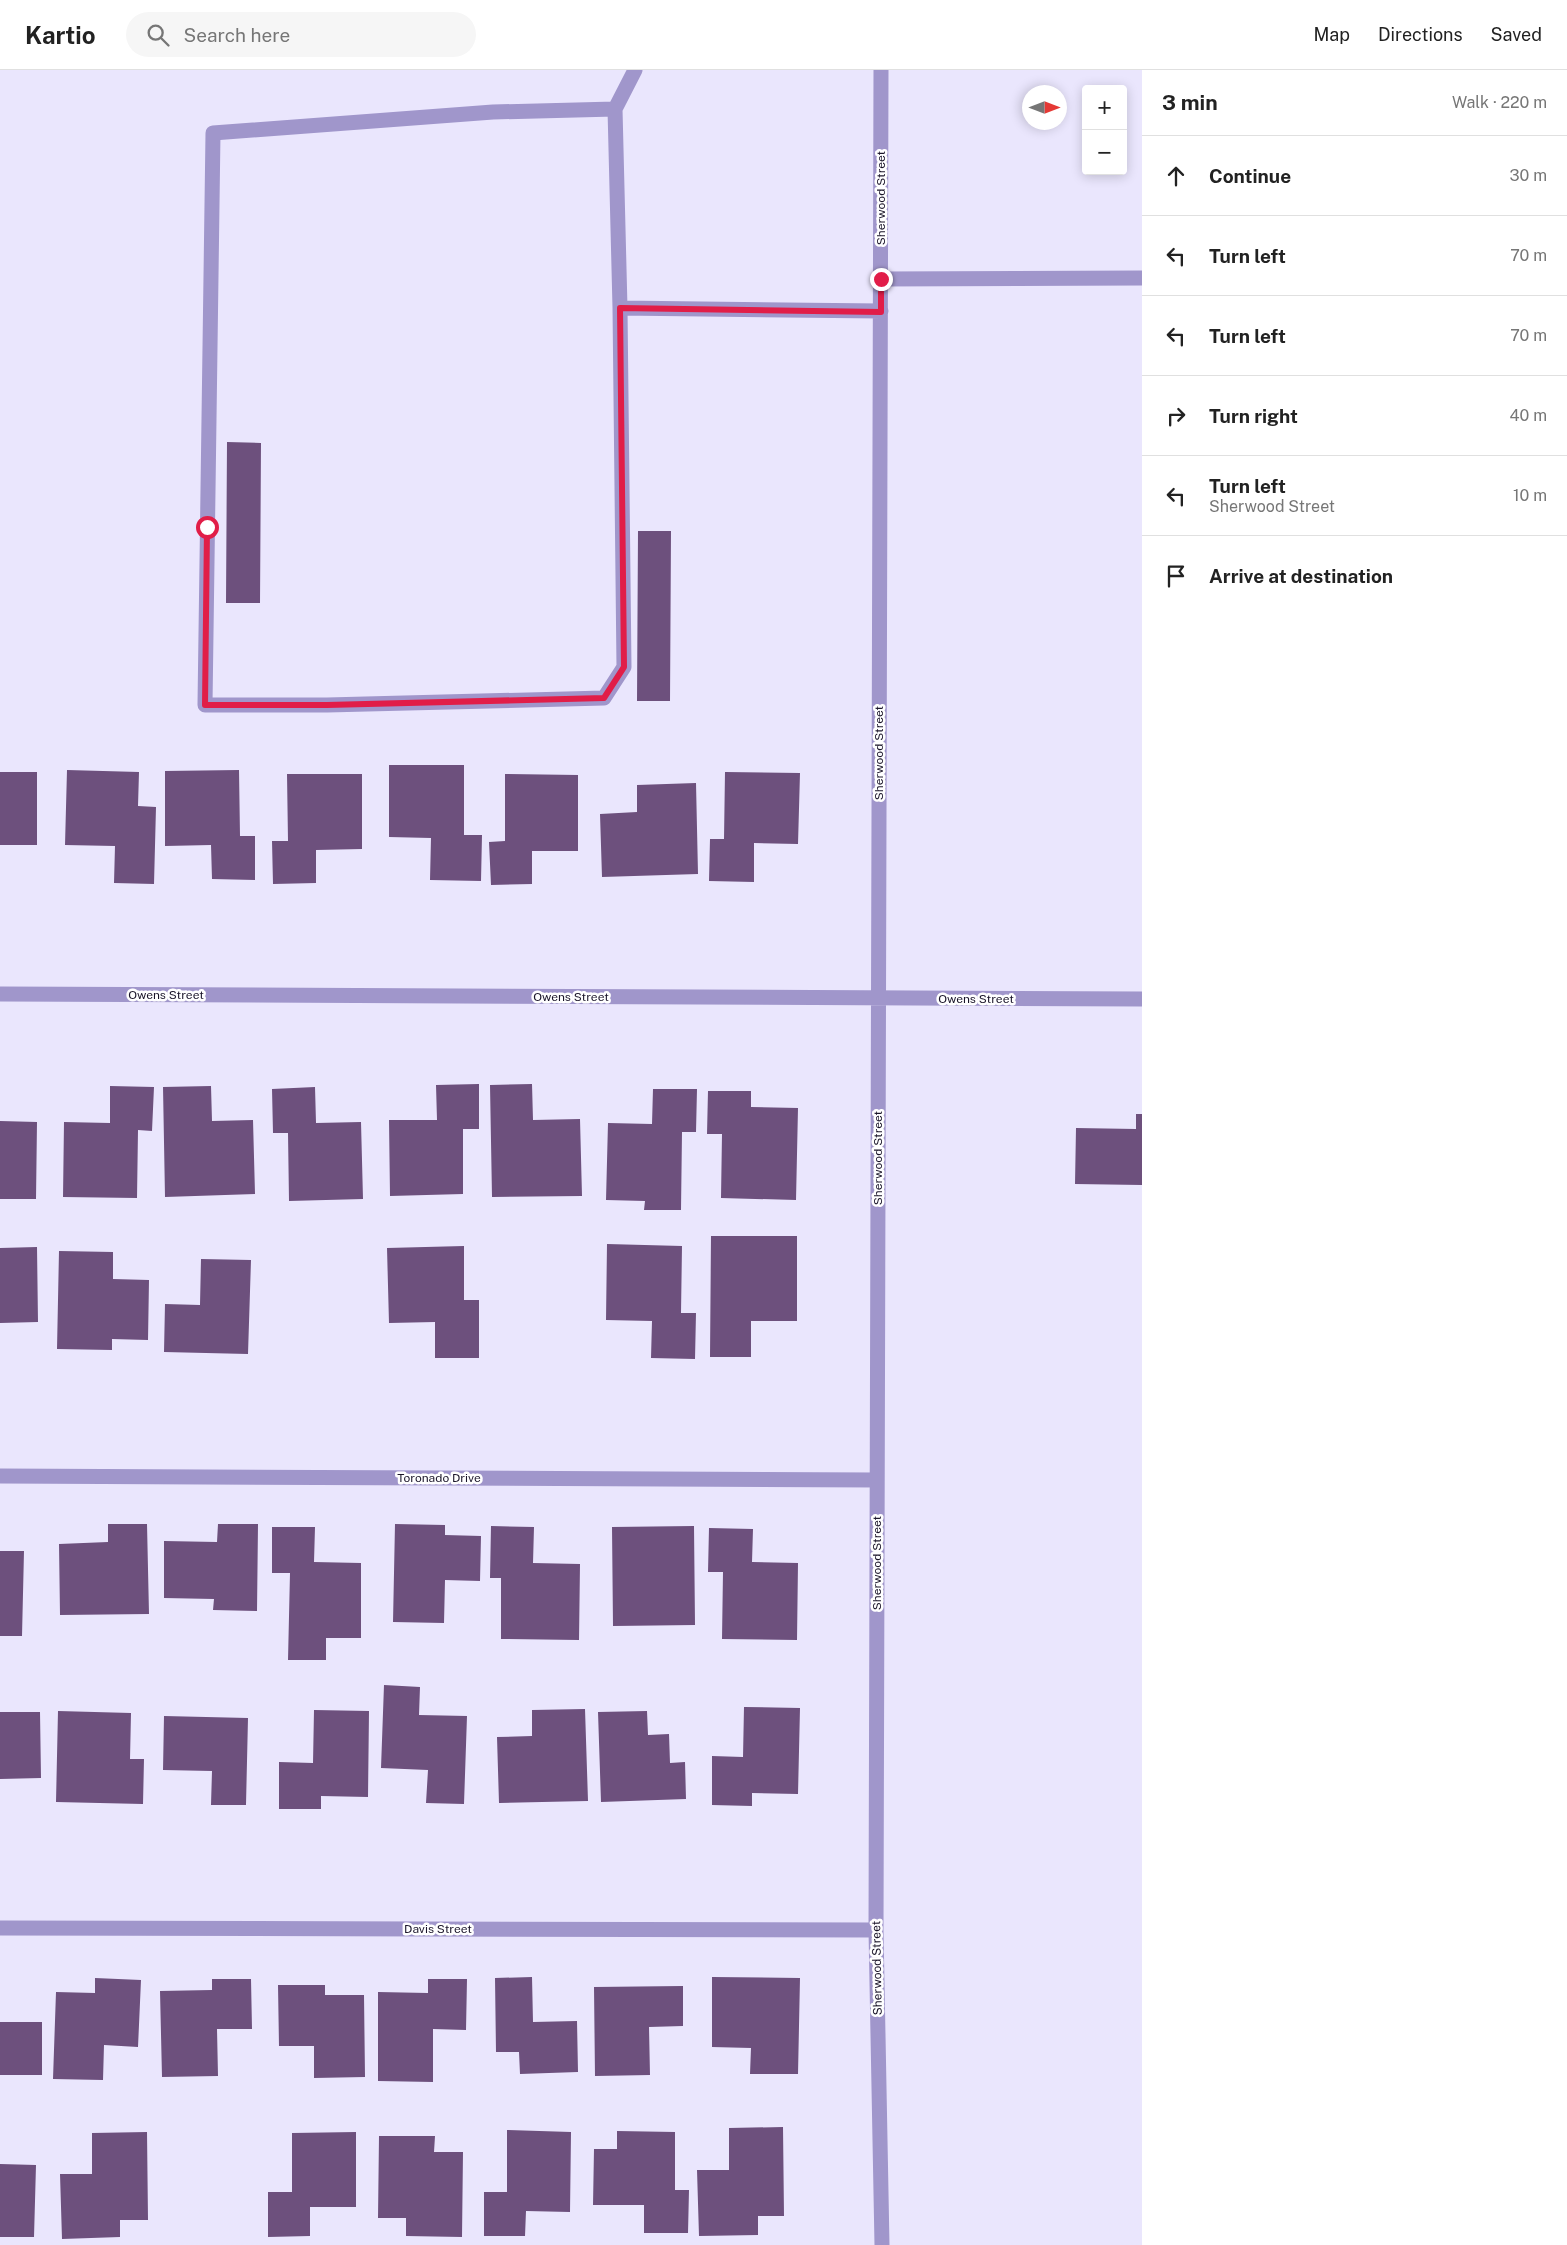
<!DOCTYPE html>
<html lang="en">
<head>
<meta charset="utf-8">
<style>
	body { margin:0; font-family:"Public Sans",sans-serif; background:#f6f6f6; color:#222 }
	.controls { position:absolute; right:15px; top:15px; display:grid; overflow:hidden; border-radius:5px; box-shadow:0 2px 12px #0003 }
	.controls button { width:45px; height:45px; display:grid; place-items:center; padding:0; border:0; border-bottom:1px solid #e0e0e0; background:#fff; color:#222; font:25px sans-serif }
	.compass { position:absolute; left:1022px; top:15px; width:45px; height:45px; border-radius:50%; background:#fff; box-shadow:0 2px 12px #0003; rotate:90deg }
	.stop { position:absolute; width:15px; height:15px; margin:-11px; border:4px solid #e11d48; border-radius:50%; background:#fff }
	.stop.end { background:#e11d48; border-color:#fff; box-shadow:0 1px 5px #0008 }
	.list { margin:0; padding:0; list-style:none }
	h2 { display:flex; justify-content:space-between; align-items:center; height:65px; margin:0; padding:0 20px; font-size:21px }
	h2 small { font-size:16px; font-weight:400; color:#767676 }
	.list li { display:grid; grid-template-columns:32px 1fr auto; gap:15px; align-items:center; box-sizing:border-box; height:80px; padding:0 20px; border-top:1px solid #e0e0e0 }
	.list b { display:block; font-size:19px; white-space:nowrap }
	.list p { margin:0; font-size:16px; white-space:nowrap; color:#767676 }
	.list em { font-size:16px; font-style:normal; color:#767676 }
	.icon { flex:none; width:28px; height:28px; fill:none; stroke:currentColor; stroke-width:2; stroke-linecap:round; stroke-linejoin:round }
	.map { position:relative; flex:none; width:1142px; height:2175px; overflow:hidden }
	header { display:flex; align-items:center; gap:30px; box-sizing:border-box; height:70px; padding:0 25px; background:#fff; border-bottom:1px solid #e0e0e0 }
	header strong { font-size:24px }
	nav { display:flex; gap:28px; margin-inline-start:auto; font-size:18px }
	.search { width:350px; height:45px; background:#f6f6f6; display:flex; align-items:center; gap:12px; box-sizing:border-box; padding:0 18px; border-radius:28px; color:#767676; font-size:19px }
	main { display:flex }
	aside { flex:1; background:#fff }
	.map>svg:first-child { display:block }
	.building { fill:#6d507d }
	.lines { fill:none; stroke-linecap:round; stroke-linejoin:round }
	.minor { stroke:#a096cb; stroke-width:15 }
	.route { stroke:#e11d48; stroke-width:6 }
	.labels { text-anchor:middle; stroke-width:5; stroke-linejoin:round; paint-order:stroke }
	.street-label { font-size:12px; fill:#191428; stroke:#fff }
</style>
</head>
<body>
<header>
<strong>Kartio</strong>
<div class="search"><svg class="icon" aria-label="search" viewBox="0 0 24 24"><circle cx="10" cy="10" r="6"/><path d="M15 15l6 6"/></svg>Search here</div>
<nav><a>Map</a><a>Directions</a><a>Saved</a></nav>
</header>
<main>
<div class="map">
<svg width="1142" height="2175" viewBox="0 0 1142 2175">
	<rect width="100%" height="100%" fill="#eae6fd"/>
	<path class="building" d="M 227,372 L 261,373 L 260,533 L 226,533 Z
		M 638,461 L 671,461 L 670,631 L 637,631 Z
		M 389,695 L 464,695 L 464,765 L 482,765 L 481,811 L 430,810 L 431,768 L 389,767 Z
		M 67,700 L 139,702 L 138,736 L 156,737 L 154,814 L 114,813 L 115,776 L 65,775 Z
		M 239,700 L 240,766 L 255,766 L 255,810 L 212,809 L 211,775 L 165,776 L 165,701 Z
		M 0,702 L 37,702 L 37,775 L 0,775 Z
		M 725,702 L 800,703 L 798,774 L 754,773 L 754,812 L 709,811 L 710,769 L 724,769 Z
		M 287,704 L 362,704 L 362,779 L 316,780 L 316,813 L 273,814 L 272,771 L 288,771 Z
		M 505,704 L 578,705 L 578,781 L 532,781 L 532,814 L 491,815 L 489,772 L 505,771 Z
		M 696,713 L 698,804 L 602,807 L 600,744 L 637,742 L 637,715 Z
		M 479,1014 L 479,1059 L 463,1059 L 463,1124 L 390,1126 L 389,1050 L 437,1050 L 436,1015 Z
		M 532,1014 L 533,1050 L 580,1049 L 582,1126 L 492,1127 L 490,1015 Z
		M 110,1016 L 154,1017 L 152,1061 L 138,1060 L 137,1128 L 63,1127 L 64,1052 L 110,1053 Z
		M 211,1016 L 212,1051 L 253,1050 L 255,1124 L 165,1127 L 163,1017 Z
		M 315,1017 L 316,1053 L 361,1052 L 363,1129 L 289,1131 L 288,1063 L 273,1063 L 272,1019 Z
		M 653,1019 L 697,1019 L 696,1062 L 682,1062 L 681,1140 L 644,1140 L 645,1131 L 606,1130 L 608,1053 L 652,1054 Z
		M 708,1021 L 751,1021 L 751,1037 L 798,1038 L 796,1130 L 721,1128 L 722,1064 L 707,1064 Z
		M 1136,1044 L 1142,1044 L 1142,1115 L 1075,1114 L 1076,1058 L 1136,1059 Z
		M 0,1051 L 37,1052 L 36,1129 L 0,1129 Z
		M 711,1166 L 797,1166 L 797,1251 L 751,1251 L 751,1287 L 710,1287 Z
		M 607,1174 L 682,1176 L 681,1243 L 696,1243 L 695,1289 L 651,1288 L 652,1251 L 606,1250 Z
		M 464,1176 L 464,1230 L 479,1230 L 479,1288 L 435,1288 L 435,1252 L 389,1253 L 387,1178 Z
		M 37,1177 L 38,1252 L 0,1253 L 0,1178 Z
		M 59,1181 L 113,1182 L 113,1209 L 149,1210 L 148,1270 L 112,1269 L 112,1280 L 57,1279 Z
		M 201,1189 L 251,1190 L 248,1284 L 164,1282 L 165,1234 L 200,1235 Z
		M 108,1454 L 147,1454 L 149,1544 L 60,1545 L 59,1474 L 108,1472 Z
		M 218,1454 L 258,1454 L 257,1541 L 213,1540 L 214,1529 L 164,1528 L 164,1471 L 217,1472 Z
		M 395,1454 L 445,1455 L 445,1465 L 481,1466 L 480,1511 L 445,1510 L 444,1553 L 393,1552 Z
		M 491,1456 L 534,1457 L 533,1493 L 580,1494 L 579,1570 L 501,1569 L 501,1508 L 490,1508 Z
		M 694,1456 L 695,1555 L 613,1556 L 612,1457 Z
		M 272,1457 L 315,1457 L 314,1492 L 361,1493 L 361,1568 L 326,1568 L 326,1590 L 288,1590 L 290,1503 L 272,1503 Z
		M 709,1458 L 753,1459 L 752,1492 L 798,1493 L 797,1570 L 722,1569 L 723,1502 L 708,1502 Z
		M 0,1481 L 24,1481 L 22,1566 L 0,1566 Z
		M 384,1615 L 420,1617 L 419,1645 L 467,1646 L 464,1734 L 426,1733 L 428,1700 L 381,1698 Z
		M 744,1637 L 800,1638 L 798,1724 L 752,1723 L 752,1736 L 712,1735 L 712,1686 L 743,1687 Z
		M 585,1639 L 588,1731 L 499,1733 L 497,1667 L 532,1666 L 532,1640 Z
		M 314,1640 L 369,1641 L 368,1727 L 321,1726 L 321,1739 L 279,1739 L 279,1692 L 313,1693 Z
		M 58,1641 L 131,1643 L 130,1689 L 144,1689 L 143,1734 L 56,1732 Z
		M 647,1641 L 648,1665 L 669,1664 L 670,1693 L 685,1692 L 686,1729 L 601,1732 L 598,1642 Z
		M 0,1642 L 40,1642 L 41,1708 L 0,1709 Z
		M 164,1646 L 248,1648 L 246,1735 L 211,1735 L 212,1701 L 163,1700 Z
		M 532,1907 L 533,1952 L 577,1951 L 578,2002 L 520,2004 L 519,1982 L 496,1982 L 495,1908 Z
		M 712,1907 L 800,1908 L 798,2004 L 750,2004 L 751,1978 L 712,1977 Z
		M 95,1908 L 141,1910 L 138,1977 L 104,1975 L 103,2010 L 53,2009 L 56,1922 L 95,1923 Z
		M 212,1909 L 251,1909 L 252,1959 L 217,1959 L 218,2006 L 162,2007 L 160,1921 L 212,1920 Z
		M 428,1909 L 467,1909 L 466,1960 L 433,1959 L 433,2012 L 378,2011 L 378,1922 L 428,1923 Z
		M 278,1915 L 325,1915 L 325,1925 L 364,1925 L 365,2007 L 314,2008 L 314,1976 L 279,1976 Z
		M 683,1916 L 683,1956 L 649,1957 L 650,2005 L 595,2006 L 594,1917 Z
		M 0,1952 L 42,1952 L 42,2005 L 0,2005 Z
		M 783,2057 L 784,2146 L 758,2146 L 758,2165 L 699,2166 L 697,2100 L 729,2100 L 729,2058 Z
		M 507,2060 L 571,2062 L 570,2142 L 526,2141 L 525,2166 L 484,2166 L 484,2122 L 507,2122 Z
		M 617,2061 L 675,2062 L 675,2120 L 689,2120 L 688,2163 L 644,2163 L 644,2135 L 593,2135 L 594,2079 L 617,2079 Z
		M 147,2062 L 148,2150 L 120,2150 L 120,2167 L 62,2169 L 60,2104 L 92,2104 L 92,2063 Z
		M 356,2062 L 356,2137 L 310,2137 L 310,2166 L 268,2167 L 268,2122 L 292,2122 L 292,2063 Z
		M 379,2066 L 435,2066 L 434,2082 L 463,2082 L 462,2167 L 406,2166 L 406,2148 L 378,2148 Z
		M 0,2094 L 36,2095 L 34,2167 L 0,2167 Z"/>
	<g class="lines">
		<path class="minor" d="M 881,0 L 876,1860 L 882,2175
			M 615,39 L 635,0
			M 881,209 L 1142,208
			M 620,238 L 624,597 L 604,628 L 327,635 L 205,635 L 213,63 L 493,42 L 615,39 L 620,238 L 881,241
			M 0,924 L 1142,929
			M 0,1406 L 877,1410
			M 0,1858 L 876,1860"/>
	</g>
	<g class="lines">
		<path class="route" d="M 207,457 L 205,635 L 327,635 L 604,628 L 624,597 L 620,238 L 881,242 L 881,209"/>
	</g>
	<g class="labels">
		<g class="street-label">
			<text transform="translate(881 128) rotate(-90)" y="4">Sherwood Street</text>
			<text transform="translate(879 683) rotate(-90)" y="4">Sherwood Street</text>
			<text x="166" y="929">Owens Street</text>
			<text x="571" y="931">Owens Street</text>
			<text x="976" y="933">Owens Street</text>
			<text transform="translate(878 1088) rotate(-90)" y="4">Sherwood Street</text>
			<text x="439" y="1412">Toronado Drive</text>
			<text transform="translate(877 1493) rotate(-90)" y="4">Sherwood Street</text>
			<text x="438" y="1863">Davis Street</text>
			<text transform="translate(877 1898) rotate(-91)" y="4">Sherwood Street</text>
		</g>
	</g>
</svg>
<div class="controls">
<button>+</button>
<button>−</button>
</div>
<svg class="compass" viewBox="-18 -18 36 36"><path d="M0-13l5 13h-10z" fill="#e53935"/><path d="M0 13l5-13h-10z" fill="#767676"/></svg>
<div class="stop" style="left:207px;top:457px"></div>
<div class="stop end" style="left:881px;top:209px"></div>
</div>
<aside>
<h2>3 min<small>Walk · 220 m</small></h2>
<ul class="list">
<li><svg class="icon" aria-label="ahead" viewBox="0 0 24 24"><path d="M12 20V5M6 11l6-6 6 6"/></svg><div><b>Continue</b></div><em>30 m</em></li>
<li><svg class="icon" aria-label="left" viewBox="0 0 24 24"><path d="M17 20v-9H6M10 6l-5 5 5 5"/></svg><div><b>Turn left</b></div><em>70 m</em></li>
<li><svg class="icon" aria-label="left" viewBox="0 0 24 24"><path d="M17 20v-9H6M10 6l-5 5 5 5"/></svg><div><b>Turn left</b></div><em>70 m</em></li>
<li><svg class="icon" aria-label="right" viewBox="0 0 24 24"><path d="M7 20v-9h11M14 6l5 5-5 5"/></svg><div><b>Turn right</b></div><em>40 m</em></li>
<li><svg class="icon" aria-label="left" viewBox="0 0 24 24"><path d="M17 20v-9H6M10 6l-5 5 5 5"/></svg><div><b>Turn left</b><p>Sherwood Street</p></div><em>10 m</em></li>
<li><svg class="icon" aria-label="arrive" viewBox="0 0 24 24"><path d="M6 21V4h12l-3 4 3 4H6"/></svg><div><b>Arrive at destination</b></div></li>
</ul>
</aside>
</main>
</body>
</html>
